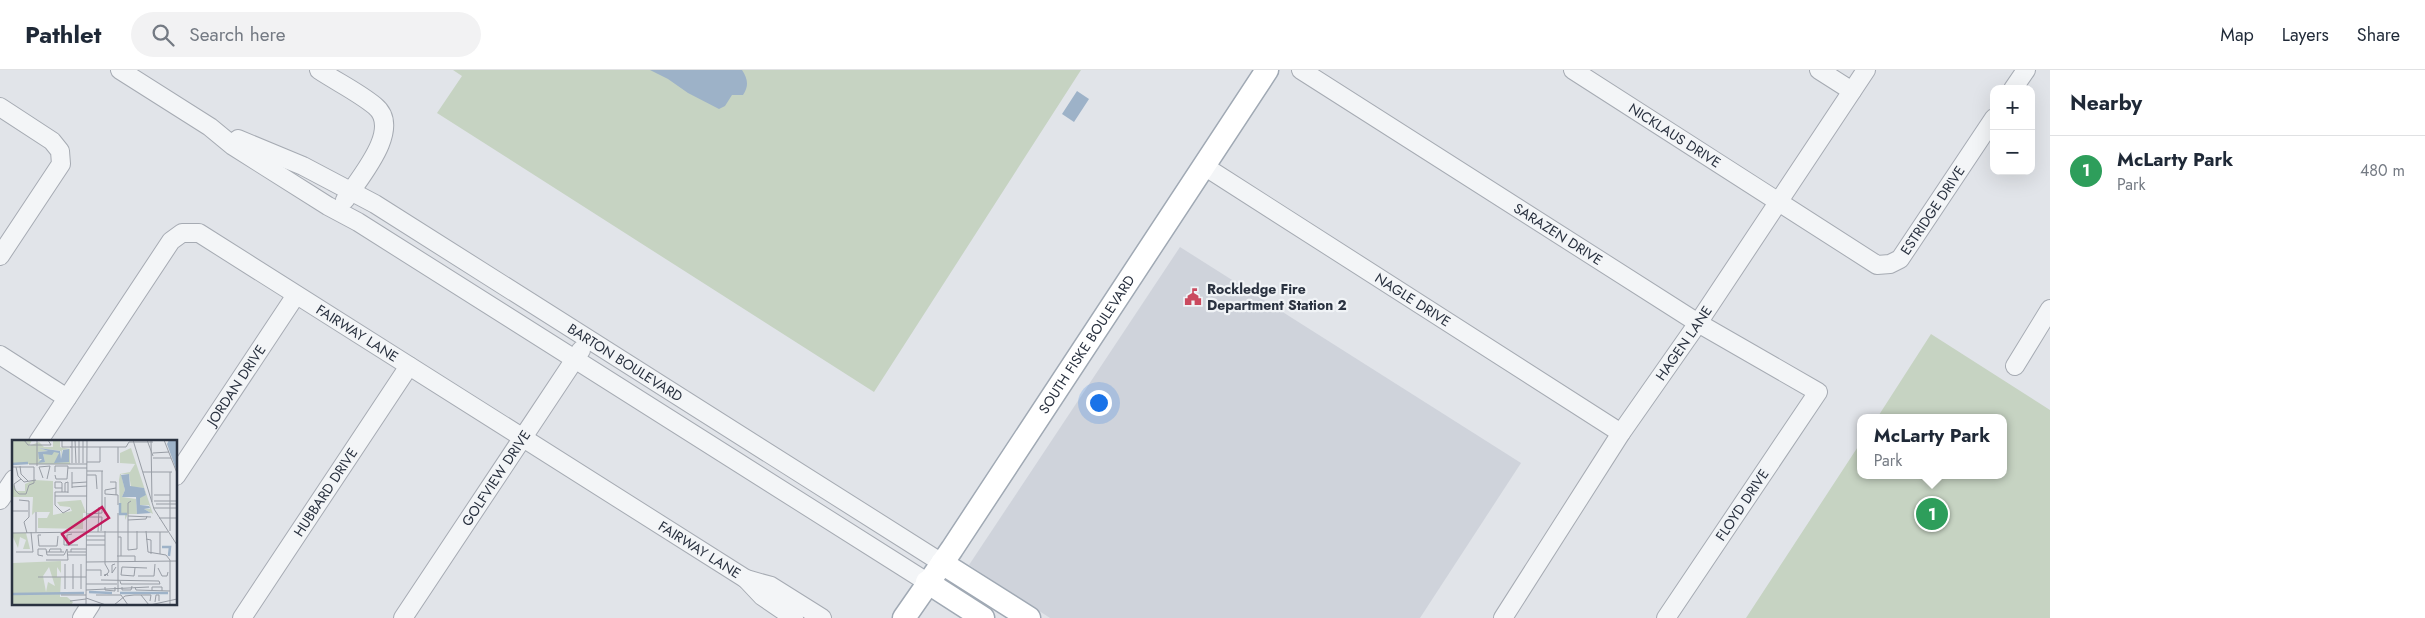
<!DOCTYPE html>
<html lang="en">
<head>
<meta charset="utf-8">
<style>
	body { margin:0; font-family:Jost,sans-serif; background:#f2f2f3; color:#1f2937 }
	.controls { position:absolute; right:15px; top:15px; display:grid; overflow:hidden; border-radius:10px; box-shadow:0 5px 20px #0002 }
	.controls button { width:45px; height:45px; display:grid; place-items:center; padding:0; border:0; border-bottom:1px solid #e0e1e3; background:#fff; color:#1f2937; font:25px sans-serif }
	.you { position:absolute; left:1098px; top:332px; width:18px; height:18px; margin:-12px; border:4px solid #fff; border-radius:50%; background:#1a73e8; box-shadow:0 0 0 8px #1a73e833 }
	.badge { display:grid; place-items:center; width:32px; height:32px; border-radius:50%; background:#7c3aed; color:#fff; font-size:16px; font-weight:700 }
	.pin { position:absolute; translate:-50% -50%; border:2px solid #fff; box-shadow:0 1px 5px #0006 }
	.popup { position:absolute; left:1857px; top:344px; width:150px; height:65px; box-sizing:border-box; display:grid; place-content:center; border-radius:10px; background:#fff; filter:drop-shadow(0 1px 4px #0005); font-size:16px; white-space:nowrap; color:#747a83 }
	.popup b { font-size:19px; color:#1f2937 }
	.popup::after { content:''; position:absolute; left:50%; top:100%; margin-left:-10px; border:10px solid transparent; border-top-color:#fff }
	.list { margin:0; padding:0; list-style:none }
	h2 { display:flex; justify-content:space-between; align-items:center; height:65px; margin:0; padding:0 20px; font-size:21px }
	h2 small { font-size:16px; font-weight:400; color:#747a83 }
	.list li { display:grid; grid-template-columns:32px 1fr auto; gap:15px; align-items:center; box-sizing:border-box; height:70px; padding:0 20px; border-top:1px solid #e0e1e3 }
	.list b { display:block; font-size:19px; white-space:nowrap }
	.list p { margin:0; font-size:16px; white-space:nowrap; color:#747a83 }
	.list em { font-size:16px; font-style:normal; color:#747a83 }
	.icon { flex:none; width:28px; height:28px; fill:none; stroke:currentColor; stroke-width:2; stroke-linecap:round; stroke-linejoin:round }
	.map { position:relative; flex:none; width:2050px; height:548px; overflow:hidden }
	header { display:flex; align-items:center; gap:30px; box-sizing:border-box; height:70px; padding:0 25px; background:#fff; border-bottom:1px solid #e0e1e3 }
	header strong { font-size:24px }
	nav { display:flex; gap:28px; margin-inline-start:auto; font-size:18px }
	.search { width:350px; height:45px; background:#f2f2f3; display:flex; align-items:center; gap:12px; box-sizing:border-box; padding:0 18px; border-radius:28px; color:#747a83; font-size:19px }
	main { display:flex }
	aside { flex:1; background:#fff }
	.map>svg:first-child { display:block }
	.built { fill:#cfd3db }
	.green { fill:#c6d3c2 }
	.water { fill:#9db2c8 }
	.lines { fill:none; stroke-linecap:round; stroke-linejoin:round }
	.minor-casing { stroke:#a6abb3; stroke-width:20 }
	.major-casing { stroke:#a0a9b4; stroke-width:25 }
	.minor { stroke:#f3f5f7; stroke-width:18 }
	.major { stroke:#fff; stroke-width:22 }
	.labels { text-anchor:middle; stroke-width:4.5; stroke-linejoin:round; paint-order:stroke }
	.street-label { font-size:14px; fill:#2a3240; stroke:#f0f3f6 }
	.poi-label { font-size:14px; font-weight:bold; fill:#2a3240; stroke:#f0f3f6; text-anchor:start }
	.inset-river { fill:none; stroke:#9db2c8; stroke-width:2.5 }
	.inset-road { fill:none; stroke:#989da5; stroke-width:1 }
	.view { fill:#c2185b; fill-opacity:0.15; stroke:#c2185b; stroke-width:2.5 }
	.inset-edge { fill:none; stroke:#2a3240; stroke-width:2.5 }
</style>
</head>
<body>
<header>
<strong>Pathlet</strong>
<div class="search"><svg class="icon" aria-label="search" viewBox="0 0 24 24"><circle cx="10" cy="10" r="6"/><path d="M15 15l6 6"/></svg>Search here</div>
<nav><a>Map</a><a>Layers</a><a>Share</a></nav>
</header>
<main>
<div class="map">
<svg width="2050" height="548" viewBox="0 0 2050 548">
	<rect width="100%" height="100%" fill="#e1e4e9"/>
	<path class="built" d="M 1180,177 L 1521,393 L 1420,548 L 1050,548 L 969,495 Z"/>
	<path class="green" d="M 453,0 L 1081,0 L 874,322 L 437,43 L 462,6 Z
		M 1931,264 L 2050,340 L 2050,548 L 1746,548 L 1861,372 L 1861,405 L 2003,405 L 2003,348 L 1877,348 Z"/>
	<path class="water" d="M 650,0 L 742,0 C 748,9 749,16 743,25 L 732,25 L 725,36 L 719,39 L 688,23 L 668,9 Z
		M 1077,21 L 1089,29 L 1074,52 L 1062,44 Z"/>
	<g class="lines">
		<g class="minor-casing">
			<g id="minor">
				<path d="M 120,0 L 210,57 L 233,76 L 328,136 L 358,152 L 927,512"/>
				<path d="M 319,0 C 337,12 358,22 375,36 C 403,59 359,108 345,130"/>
				<path id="s1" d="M 1301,0 L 1698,253 L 1818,322 L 1666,548"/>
				<path id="s2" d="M 1573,0 L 1877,195 L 1890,194 L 1900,189 L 1994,48"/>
				<path d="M 1819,0 L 1852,21"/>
				<path d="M 2013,19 L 2026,0"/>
				<path d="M 0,37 L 52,71 L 60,81 L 61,94 L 0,186"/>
				<path id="s3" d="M 238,69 L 303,96 L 375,134 L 942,493"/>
				<path id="s4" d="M 1204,96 L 1621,363"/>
				<path d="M 0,285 L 67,328"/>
				<path d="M 2015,296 L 2050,239"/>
				<path id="s5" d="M 38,372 L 171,171 L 182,163 L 199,163 L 746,509 L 771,516 L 822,548"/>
				<path id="s6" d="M 176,406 L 296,225"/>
				<path d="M 0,430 L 14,409"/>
				<path d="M 746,509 L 762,526 L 794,548"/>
				<path d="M 82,548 L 91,534"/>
				<path id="s7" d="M 242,548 L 409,296"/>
				<path id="s8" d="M 403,548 L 581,280"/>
				<path id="s9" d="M 1503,548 L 1621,363 L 1698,253 L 1866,0"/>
			</g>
		</g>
		<g class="major-casing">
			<g id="major">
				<path d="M 942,493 L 1029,548"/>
				<path d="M 927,512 L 983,548"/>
				<path id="s10" d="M 904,548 L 952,479 L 1267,0"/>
			</g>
		</g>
		<use href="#minor" class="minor"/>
		<use href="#major" class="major"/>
	</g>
	<defs>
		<g id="civic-bare" transform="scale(1.35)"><path d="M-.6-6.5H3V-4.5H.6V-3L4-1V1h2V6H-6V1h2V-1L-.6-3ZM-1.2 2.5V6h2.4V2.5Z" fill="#ca4a5f" stroke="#f0f3f6" stroke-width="2.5" paint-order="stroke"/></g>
	</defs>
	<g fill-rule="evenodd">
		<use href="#civic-bare" x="1193" y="227"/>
	</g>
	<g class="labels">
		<g class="street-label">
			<text dy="5" stroke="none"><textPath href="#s2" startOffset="121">NICKLAUS DRIVE</textPath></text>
			<text dy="5" stroke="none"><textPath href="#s2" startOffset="444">ESTRIDGE DRIVE</textPath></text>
			<text dy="5" stroke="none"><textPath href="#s1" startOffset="305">SARAZEN DRIVE</textPath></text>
			<text dy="5" stroke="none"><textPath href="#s4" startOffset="248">NAGLE DRIVE</textPath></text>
			<text dy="5" stroke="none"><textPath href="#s5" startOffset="459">FAIRWAY LANE</textPath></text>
			<text dy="5" stroke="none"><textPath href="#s9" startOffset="329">HAGEN LANE</textPath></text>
			<text dy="5" stroke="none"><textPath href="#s10" startOffset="329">SOUTH FISKE BOULEVARD</textPath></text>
			<text dy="5" stroke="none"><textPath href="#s3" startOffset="448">BARTON BOULEVARD</textPath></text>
			<text dy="5" stroke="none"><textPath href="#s6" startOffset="109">JORDAN DRIVE</textPath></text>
			<text dy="5" stroke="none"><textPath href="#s8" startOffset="168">GOLFVIEW DRIVE</textPath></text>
			<text dy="5" stroke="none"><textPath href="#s7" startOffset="151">HUBBARD DRIVE</textPath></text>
			<text transform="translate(1742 435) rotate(-56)" y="5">FLOYD DRIVE</text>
			<text dy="5" stroke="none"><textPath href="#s5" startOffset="864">FAIRWAY LANE</textPath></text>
		</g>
		<g class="poi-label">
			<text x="1207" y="224">Rockledge Fire<tspan x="1207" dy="16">Department Station 2</tspan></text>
		</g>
	</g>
	<g transform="translate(12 370)">
		<rect width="165" height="165" fill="#e1e4e9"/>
		<path d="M 0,0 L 20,0 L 17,6 L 27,2 L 32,7 L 41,7 L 41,0 L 48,0 L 48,7 L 58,9 L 58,24 L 0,24 ZM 27,8 L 49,11 L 49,19 L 50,10 L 57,9 L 57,22 L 46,18 L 47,12 L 42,12 L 31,14 L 33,22 L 28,20 L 26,12 L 36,11 ZM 119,8 L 141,74 L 132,69 L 138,69 L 137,65 L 128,65 L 128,57 L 134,55 L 132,48 L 119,47 L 117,34 L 109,34 L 113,50 L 110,57 L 124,59 L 125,74 L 116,74 L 113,80 L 113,74 L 108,74 L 107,40 L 108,34 L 118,32 L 123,24 L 108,23 L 108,13 ZM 22,40 L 41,41 L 41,75 L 60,71 L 58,67 L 48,66 L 45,62 L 69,60 L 74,73 L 71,73 L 71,89 L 26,88 L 26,78 L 35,78 L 38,72 L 23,72 L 20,75 L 21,57 L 0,57 L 0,43 L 5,51 L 13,51 L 13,44 ZM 0,93 L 14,93 L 18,109 L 11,109 L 14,100 L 8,97 L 6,108 L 1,97 L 1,123 L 49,121 L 49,133 L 45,127 L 45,137 L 49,137 L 48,157 L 55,157 L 61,162 L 59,165 L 0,165 ZM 37,127 L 43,146 L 36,142 L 34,152 L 31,136 Z" fill="#c6d3c2" fill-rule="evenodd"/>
		<path d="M 157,0 L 165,0 L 165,32 L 155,4 ZM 27,8 L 48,11 L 49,19 L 51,10 L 57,9 L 57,22 L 42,23 L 47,13 L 42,12 L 40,15 L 31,14 L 33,22 L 26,23 L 30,19 L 27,19 L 26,12 L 36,11 ZM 117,34 L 118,46 L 132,48 L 134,55 L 128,58 L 128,65 L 137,66 L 138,68 L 132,69 L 139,73 L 125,74 L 124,57 L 110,57 L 113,50 L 109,35 Z" fill="#9db2c8"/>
		<path class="inset-river" d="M 0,24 L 16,23M 108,63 L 108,74 L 115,74M 150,107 L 158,107 L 157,116M 77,152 L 100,153M 108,153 L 156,153M 0,154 L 72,153"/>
		<path class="inset-road" d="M 12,0 L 16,5 L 39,5 L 36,0M 25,0 L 25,26M 50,0 L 50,7 L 60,7M 63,0 L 64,23M 67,0 L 67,23M 71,0 L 71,23M 121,0 L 142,69 L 165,105M 135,0 L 141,16M 139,0 L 140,62M 152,0 L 165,33M 58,7 L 114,7 L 117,2 L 141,2M 106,7 L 106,23M 141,13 L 157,12M 141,18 L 159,18M 75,22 L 88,22 L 88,7M 60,23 L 60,0M 17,24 L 75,24M 8,26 L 9,34 L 16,41M 0,27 L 22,27 L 22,43 L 17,45 L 14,54 L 7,54 L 3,50 L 2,44 L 9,39M 4,27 L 6,36 L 12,42 L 24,40M 56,28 L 75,28M 75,31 L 91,31M 43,32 L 43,26 L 56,26 L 55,39 L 44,39 L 43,35M 131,32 L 160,32M 158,32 L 158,91M 75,35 L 84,35 L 85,49M 31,38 L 27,27 L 38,26 L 35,39M 98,42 L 104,42 L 104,55M 60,43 L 75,42M 60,47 L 75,46M 60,48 L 60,32M 104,48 L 93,50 L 93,54 L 106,55 L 106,65M 50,52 L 50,43 L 49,42 L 43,42 L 43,48 L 50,48M 53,52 L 53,43 L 56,42 L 56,53M 56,52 L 43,52 L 43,65 L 51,73 L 58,69M 142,55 L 158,55M 43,56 L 75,56M 93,57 L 93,74M 7,60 L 17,61 L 17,77 L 12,82 L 15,93M 119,61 L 116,63 L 116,110 L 125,109 L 125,91M 142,61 L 165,61M 144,64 L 165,64M 142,68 L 165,68M 0,71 L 16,71M 106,73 L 106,152M 75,74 L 90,73 L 90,31M 116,76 L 139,77M 75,77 L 90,77 L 89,91M 147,78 L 165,78M 116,80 L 134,79 L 135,76M 93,91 L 93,124 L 97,131 L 96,133 L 93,136 L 92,135 L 95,134 L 96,136M 134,91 L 136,112 L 154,115 L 158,120 L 158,165M 24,92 L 24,72M 75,92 L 156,92M 86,92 L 87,67M 0,93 L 75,92M 29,95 L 26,95 L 27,106 L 45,106 L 46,96M 49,95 L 52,95 L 52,105 L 66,105M 74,96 L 93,96M 106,97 L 109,97 L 109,116M 134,99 L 139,100 L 139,114M 74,100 L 93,100M 74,105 L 93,105M 55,106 L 55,95 L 60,94M 4,112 L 21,112 L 19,92M 34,112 L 52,112M 37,112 L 38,109 L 49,109 L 49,112M 56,112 L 74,112M 59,112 L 59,109 L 74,109M 148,114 L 148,92M 56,115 L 74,115M 31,116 L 26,115 L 26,109 L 34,109 L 35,115 L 52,115 L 55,109M 105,116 L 123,116 L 123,122M 34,120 L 56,120 L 55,109M 74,122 L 165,121M 103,124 L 100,125 L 100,133 L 104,127M 123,128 L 122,136 L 109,135 L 110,127 L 135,128M 146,128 L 150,136 L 155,136 L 156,132M 74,130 L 89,130 L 89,136M 126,136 L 142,136 L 143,124M 26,137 L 74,137M 89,140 L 147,141 L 148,144M 108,141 L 109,144 L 148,144M 74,144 L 105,144M 93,147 L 93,150 L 103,151 L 103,147M 110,147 L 110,150 L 119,150 L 120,146M 123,147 L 124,150 L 158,151M 53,149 L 53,124M 61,149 L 61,124M 69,149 L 69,124M 74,150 L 137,147M 140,151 L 140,147 L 150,147 L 150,151M 49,155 L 74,155M 84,155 L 109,155 L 116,165M 129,155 L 139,155 L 138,161M 74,158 L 94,165M 58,161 L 74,159M 143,162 L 144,155 L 147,155 L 147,161M 74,165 L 75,0M 102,165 L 113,156 L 122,155 L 129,155 L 137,165M 138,165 L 165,159"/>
		<path class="view" d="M 90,67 L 97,78 L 57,104 L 50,94 Z"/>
		<rect width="165" height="165" class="inset-edge"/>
	</g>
</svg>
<div class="controls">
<button>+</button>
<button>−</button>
</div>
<div class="you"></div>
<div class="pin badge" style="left:1932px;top:444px;background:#2e9e5b">1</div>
<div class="popup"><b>McLarty Park</b>Park</div>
</div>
<aside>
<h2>Nearby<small></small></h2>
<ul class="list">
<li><span class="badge" style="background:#2e9e5b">1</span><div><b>McLarty Park</b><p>Park</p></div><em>480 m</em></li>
</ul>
</aside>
</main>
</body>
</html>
